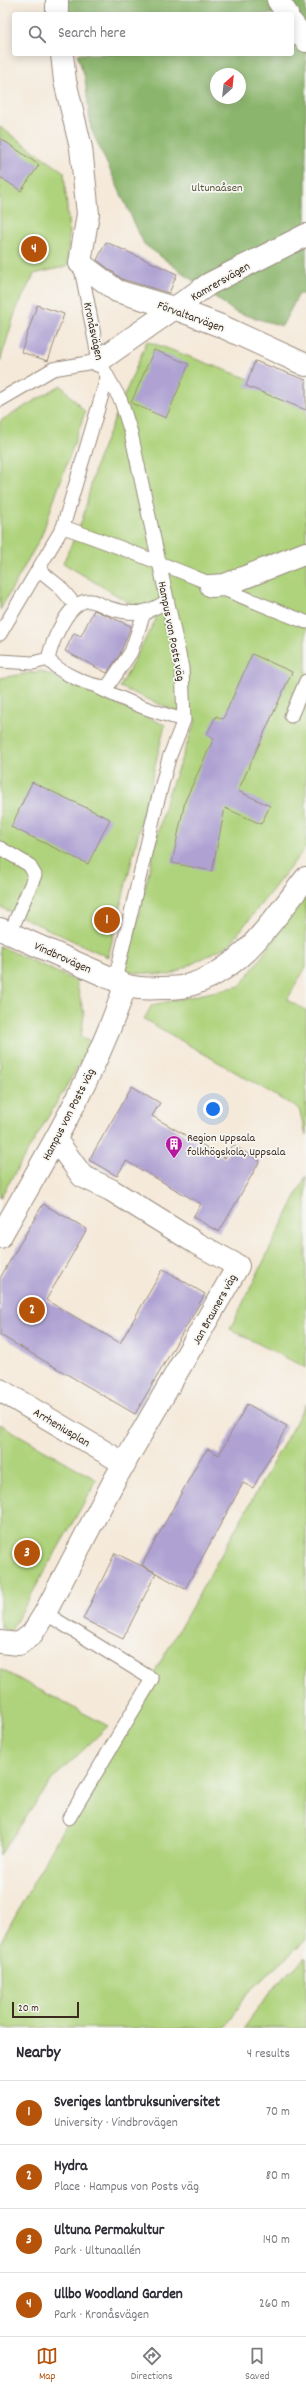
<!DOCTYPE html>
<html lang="en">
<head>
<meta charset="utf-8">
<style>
	body { margin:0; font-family:Dekko,sans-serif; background:#f7f7f7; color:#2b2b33 }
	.compass { position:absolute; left:210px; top:68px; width:36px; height:36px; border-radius:50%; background:#fff; box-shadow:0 2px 10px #0003; rotate:27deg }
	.scale { position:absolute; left:12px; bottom:10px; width:67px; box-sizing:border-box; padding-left:4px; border:2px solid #3b2a1e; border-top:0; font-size:11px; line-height:14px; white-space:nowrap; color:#3b2a1e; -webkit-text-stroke:3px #f6f6f2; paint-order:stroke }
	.you { position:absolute; left:213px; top:1109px; width:14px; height:14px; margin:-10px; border:3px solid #fff; border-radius:50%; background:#1a73e8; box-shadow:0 0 0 6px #1a73e833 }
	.badge { display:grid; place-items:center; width:26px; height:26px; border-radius:50%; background:#b45309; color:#fff; font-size:13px; font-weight:700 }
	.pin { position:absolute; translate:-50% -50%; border:2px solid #fff; box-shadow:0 1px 4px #0006 }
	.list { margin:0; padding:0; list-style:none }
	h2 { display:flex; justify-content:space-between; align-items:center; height:52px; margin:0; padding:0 16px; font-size:17px }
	h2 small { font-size:13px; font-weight:400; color:#7c7c81 }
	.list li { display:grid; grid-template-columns:26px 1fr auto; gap:12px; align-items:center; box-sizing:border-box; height:64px; padding:0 16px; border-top:1px solid #e1e1e2 }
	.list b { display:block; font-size:15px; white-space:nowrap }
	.list p { margin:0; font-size:13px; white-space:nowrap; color:#7c7c81 }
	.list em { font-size:13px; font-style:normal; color:#7c7c81 }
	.icon { flex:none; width:22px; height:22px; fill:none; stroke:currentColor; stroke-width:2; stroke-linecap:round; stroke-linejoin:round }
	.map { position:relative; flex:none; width:306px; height:2028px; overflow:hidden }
	.search { position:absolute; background:#fff; box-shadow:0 2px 10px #0003; left:12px; right:12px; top:12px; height:44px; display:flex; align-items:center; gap:10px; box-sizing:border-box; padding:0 14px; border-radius:4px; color:#7c7c81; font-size:15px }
	.sheet { height:308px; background:#fff }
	nav { display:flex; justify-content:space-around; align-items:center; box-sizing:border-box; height:56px; border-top:1px solid #e1e1e2; background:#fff; font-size:11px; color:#7c7c81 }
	nav a { display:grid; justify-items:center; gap:2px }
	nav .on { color:#b45309 }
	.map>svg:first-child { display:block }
	.green { fill:#afd37c; stroke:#757e4d }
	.forest { fill:#8bb56c; stroke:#637045; fill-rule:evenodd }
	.building { fill:#afa2d3 }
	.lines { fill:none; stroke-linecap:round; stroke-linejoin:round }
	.lane-casing { stroke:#988a7c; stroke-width:15 }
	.street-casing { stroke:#988a7c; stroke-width:24 }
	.lane { stroke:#fff; stroke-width:13 }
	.street { stroke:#fff; stroke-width:22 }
	.labels { text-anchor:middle; stroke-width:3.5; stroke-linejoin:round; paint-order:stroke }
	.park-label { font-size:12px; fill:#585436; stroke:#f6f6f2 }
	.street-label { font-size:12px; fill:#3b2a1e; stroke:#f6f6f2 }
	.poi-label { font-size:12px; fill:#3b2a1e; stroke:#f6f6f2; text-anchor:start }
</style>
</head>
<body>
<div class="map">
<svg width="306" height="2028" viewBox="0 0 306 2028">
	<rect width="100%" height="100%" fill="#f6f6f2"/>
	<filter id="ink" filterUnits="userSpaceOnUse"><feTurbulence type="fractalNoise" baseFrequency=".025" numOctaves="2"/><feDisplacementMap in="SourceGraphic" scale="8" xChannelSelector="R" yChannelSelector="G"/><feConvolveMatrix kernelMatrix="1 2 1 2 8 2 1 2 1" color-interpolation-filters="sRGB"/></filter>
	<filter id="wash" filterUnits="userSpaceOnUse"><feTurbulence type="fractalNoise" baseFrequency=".012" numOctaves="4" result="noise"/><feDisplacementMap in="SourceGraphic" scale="16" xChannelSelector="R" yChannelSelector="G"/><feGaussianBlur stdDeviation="0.9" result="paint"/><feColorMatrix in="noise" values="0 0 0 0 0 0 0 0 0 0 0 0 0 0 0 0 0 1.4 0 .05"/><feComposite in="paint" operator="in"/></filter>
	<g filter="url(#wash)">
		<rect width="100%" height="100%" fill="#f5e9d9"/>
		<path class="green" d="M 0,127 L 64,172 L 69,232 L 68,266 L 34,274 L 16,310 L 0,362 Z
			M 147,341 L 306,400 L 306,847 L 229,945 L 170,975 L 125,972 L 166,800 L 196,720 L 120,687 L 156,619 L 63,563 L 82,521 L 97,461 Z
			M 61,385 L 85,412 L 41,537 L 0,610 L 0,421 Z
			M 41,671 L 165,725 L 108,957 L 0,907 L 0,678 Z
			M 306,896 L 306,967 L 287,1000 L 306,1010 L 306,1136 L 299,1109 L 144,1019 L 152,1005 L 240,986 Z
			M 0,946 L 76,981 L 84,1014 L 81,1037 L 92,1043 L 0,1198 Z
			M 306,1176 L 306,1368 L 230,1329 Z
			M 306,1404 L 306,1940 L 247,1993 L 226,2028 L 0,2028 L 0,1943 L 69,1818 L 168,1649 Z
			M 0,1424 L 97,1480 L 10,1632 L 0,1627 Z
			M 0,1669 L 108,1726 L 51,1781 L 0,1855 Z
			M 306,1957 L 306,2028 L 244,2028 L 274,1987 Z"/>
		<path class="forest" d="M 65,0 L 306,0 L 306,294 L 299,294 L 282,326 L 235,312 L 144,244 L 91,129 L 85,78 L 77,54 L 292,54 L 292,14 L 64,14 ZM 216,74 L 240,74 L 240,98 L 216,98 Z"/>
		<g id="blocks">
			<path class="building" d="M 0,138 L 39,165 L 21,191 L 0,177 Z
				M 106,242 L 177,274 L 169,293 L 122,279 L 97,260 Z
				M 37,305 L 64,314 L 48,361 L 21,352 Z
				M 154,350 L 189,364 L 166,418 L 131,403 Z
				M 255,361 L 306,380 L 306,410 L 246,386 Z
				M 94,610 L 131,626 L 120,654 L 107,673 L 65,651 L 74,633 L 81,636 Z
				M 252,654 L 292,672 L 238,791 L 270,806 L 261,824 L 225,808 L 212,871 L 172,863 L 185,801 L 214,738 L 207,734 L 216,716 L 223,719 Z
				M 32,782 L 110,819 L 88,864 L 11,827 Z
				M 132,1086 L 160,1103 L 152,1116 L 225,1158 L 233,1145 L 260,1161 L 219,1232 L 193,1217 L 201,1204 L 126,1161 L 117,1176 L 89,1160 Z
				M 43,1204 L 87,1229 L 46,1300 L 120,1343 L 163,1269 L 205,1294 L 135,1414 L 0,1335 L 0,1278 Z
				M 247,1404 L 287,1426 L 253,1488 L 243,1483 L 185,1589 L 142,1565 L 200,1459 L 208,1449 L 219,1455 Z
				M 115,1553 L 156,1573 L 123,1639 L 83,1619 Z"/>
		</g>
	</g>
	<g filter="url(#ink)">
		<use href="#blocks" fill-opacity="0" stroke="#988a7c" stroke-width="1"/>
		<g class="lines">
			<g class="lane-casing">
				<path id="lane" d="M 80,263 L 99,361 L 121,401 L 131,433 L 182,668 L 184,720 L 169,758 L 156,807 L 115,980
					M 0,400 L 53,369 L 99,361
					M 63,527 C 144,554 225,591 306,622
					M 38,569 L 59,586 L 76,606
					M 147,612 L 143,616 L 131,652 L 108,686 C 92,689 57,671 48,659 C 52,642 69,598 91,601 C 97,602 103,606 109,608 C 132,615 146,615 167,601
					M 0,634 L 63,527 L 107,378
					M 0,661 L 33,663 L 48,659
					M 99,688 C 130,703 151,711 184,720
					M 291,716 L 306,681
					M 0,848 L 29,865 L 35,875 L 10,933
					M 45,1613 L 152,1679 L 69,1818"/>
			</g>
			<g class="street-casing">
				<path id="street" d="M 278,0 L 287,14
					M 57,14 L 57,0
					M 292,23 L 306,41
					M 62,54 L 65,81 L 81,148 L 88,214 L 80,263 L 117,291 L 174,308 L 221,326 L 306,365
					M 99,361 L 209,284 L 306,235
					M 211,586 L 225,585 L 306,553
					M 0,929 L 115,980 C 129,989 145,989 162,988 C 169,988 178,988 186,986 C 241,972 273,920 306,878
					M 0,1237 C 46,1156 96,1075 125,986
					M 0,1390 L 125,1464
					M 0,1642 L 19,1644 L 32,1634 L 45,1613 L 114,1481 L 238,1266 L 196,1243 L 111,1190 L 82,1176 L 56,1140"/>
			</g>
			<use href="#lane" class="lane"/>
			<use href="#street" class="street"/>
		</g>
	</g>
	<defs>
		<g id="building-pin" transform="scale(0.9)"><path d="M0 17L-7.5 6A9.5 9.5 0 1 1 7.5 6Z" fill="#b5179e" stroke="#f6f6f2"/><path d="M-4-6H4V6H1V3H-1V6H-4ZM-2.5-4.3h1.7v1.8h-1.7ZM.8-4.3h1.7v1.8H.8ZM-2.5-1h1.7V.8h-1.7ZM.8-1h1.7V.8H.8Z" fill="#fff"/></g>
	</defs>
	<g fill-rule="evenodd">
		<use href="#building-pin" x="174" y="1144"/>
	</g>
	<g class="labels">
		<g class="park-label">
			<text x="217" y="191">Ultunaåsen</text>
		</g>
		<g class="street-label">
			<text transform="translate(220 281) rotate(-30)" y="4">Kamrersvägen</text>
			<text transform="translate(191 316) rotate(20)" y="4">Förvaltarvägen</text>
			<text transform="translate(94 331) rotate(78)" y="4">Kronåsvägen</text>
			<text transform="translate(172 631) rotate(79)" y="4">Hampus von Posts väg</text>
			<text transform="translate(63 957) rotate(24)" y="4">Vindbrovägen</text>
			<text transform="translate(68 1114) rotate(-63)" y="4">Hampus von Posts väg</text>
			<text transform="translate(214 1309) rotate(-61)" y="4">Jan Brauners väg</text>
			<text transform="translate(62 1427) rotate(31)" y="4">Arrheniusplan</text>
		</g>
		<g class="poi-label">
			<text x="187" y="1141">Region Uppsala<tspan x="187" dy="14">folkhögskola, Uppsala</tspan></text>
		</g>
	</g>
</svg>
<svg class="compass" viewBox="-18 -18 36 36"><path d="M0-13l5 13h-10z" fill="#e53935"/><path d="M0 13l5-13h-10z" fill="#7c7c81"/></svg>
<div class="scale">20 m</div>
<div class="you"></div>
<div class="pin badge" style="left:107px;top:920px">1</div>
<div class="pin badge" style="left:32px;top:1310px">2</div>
<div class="pin badge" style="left:27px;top:1553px">3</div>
<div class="pin badge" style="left:34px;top:249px">4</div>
<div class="search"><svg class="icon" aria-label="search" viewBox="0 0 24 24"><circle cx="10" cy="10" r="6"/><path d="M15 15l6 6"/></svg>Search here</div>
</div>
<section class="sheet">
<h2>Nearby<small>4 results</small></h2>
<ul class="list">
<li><span class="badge">1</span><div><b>Sveriges lantbruksuniversitet</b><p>University · Vindbrovägen</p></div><em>70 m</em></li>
<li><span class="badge">2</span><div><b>Hydra</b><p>Place · Hampus von Posts väg</p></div><em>80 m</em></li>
<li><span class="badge">3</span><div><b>Ultuna Permakultur</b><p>Park · Ultunaallén</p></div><em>140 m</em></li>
<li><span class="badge">4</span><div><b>Ullbo Woodland Garden</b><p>Park · Kronåsvägen</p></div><em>260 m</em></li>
</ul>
</section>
<nav>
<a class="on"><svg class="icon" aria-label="map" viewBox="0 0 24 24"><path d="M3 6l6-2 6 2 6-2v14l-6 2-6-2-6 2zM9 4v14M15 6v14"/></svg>Map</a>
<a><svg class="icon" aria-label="directions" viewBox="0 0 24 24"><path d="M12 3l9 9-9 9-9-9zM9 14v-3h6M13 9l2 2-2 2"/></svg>Directions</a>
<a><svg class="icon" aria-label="saved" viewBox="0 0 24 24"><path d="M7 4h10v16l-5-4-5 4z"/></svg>Saved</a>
</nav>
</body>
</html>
